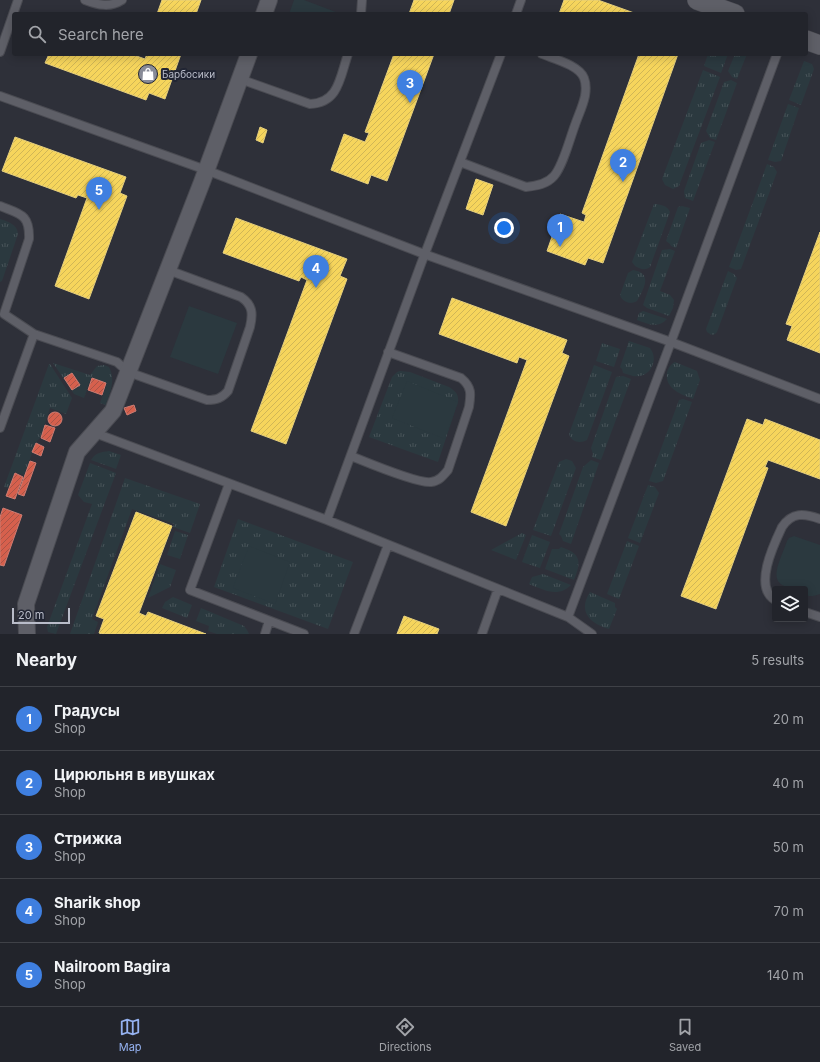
<!DOCTYPE html>
<html lang="en">
<head>
<meta charset="utf-8">
<style>
	body { margin:0; font-family:Inter,sans-serif; background:#2a2c33; color:#f1f3f6 }
	.controls { position:absolute; right:12px; bottom:12px; display:grid; overflow:hidden; border-radius:4px; box-shadow:0 2px 10px #0003 }
	.controls button { width:36px; height:36px; display:grid; place-items:center; padding:0; border:0; border-bottom:1px solid #3f4147; background:#22242b; color:#f1f3f6; font:20px sans-serif }
	.scale { position:absolute; left:12px; bottom:10px; width:58px; box-sizing:border-box; padding-left:4px; border:2px solid #b9bcc9; border-top:0; font-size:11px; line-height:14px; white-space:nowrap; color:#b9bcc9; -webkit-text-stroke:3px #212533; paint-order:stroke }
	.you { position:absolute; left:504px; top:228px; width:14px; height:14px; margin:-10px; border:3px solid #fff; border-radius:50%; background:#1a73e8; box-shadow:0 0 0 6px #1a73e833 }
	.badge { display:grid; place-items:center; width:26px; height:26px; border-radius:50%; background:#95b2f1; color:#fff; font-size:13px; font-weight:700 }
	.pin { position:absolute; translate:-50% -33px; filter:drop-shadow(0 1px 2px #0008) }
	.pin::after { content:''; position:absolute; top:21px; width:14px; height:12px; background:inherit; clip-path:polygon(0 0,100% 0,50% 100%) }
	.list { margin:0; padding:0; list-style:none }
	h2 { display:flex; justify-content:space-between; align-items:center; height:52px; margin:0; padding:0 16px; font-size:17px }
	h2 small { font-size:13px; font-weight:400; color:#a2a4a9 }
	.list li { display:grid; grid-template-columns:26px 1fr auto; gap:12px; align-items:center; box-sizing:border-box; height:64px; padding:0 16px; border-top:1px solid #3f4147 }
	.list b { display:block; font-size:15px; white-space:nowrap }
	.list p { margin:0; font-size:13px; white-space:nowrap; color:#a2a4a9 }
	.list em { font-size:13px; font-style:normal; color:#a2a4a9 }
	.icon { flex:none; width:22px; height:22px; fill:none; stroke:currentColor; stroke-width:2; stroke-linecap:round; stroke-linejoin:round }
	.map { position:relative; flex:none; width:820px; height:634px; overflow:hidden }
	.search { position:absolute; background:#22242b; box-shadow:0 2px 10px #0003; left:12px; right:12px; top:12px; height:44px; display:flex; align-items:center; gap:10px; box-sizing:border-box; padding:0 14px; border-radius:4px; color:#a2a4a9; font-size:15px }
	.sheet { height:372px; background:#22242b }
	nav { display:flex; justify-content:space-around; align-items:center; box-sizing:border-box; height:56px; border-top:1px solid #3f4147; background:#22242b; font-size:11px; color:#a2a4a9 }
	nav a { display:grid; justify-items:center; gap:2px }
	nav .on { color:#95b2f1 }
	.map>svg:first-child { display:block }
	.grass { fill:url(#grass-tufts) }
	.park { fill:#2b393f }
	.homes { fill:url(#homes-hatch); stroke:#e4ce7d }
	.shops { fill:url(#shops-hatch); stroke:#cd7c72 }
	.lines { fill:none; stroke-linecap:round; stroke-linejoin:round }
	.service-casing { stroke:#4a4b52; stroke-width:10 }
	.minor-casing { stroke:#4a4b52; stroke-width:18 }
	.tertiary-casing { stroke:#4a4b52; stroke-width:20 }
	.service { stroke:#5e5f67; stroke-width:8 }
	.minor { stroke:#5e5f67; stroke-width:16 }
	.tertiary { stroke:#5e5f67; stroke-width:19 }
	.labels { text-anchor:middle; stroke-width:4; stroke-linejoin:round; paint-order:stroke }
	.poi-label { font-size:10px; fill:#b9bcc9; stroke:#212533; text-anchor:start }
</style>
</head>
<body>
<div class="map">
<svg width="820" height="634" viewBox="0 0 820 634">
	<defs>
		<pattern id="grass-tufts" width="24" height="20" patternUnits="userSpaceOnUse"><rect width="24" height="20" fill="#2b393f"/><path d="M3 7l-1-3M5 7V3M7 7l1-3M15 17l-1-3M17 17v-4M19 17l1-3" fill="none" stroke="#485459"/></pattern>
		<pattern id="homes-hatch" width="6" height="6" patternUnits="userSpaceOnUse"><rect width="6" height="6" fill="#f6d55c"/><path d="M-1 1l2-2M0 6l6-6M5 7l2-2" fill="none" stroke="#d0b656"/></pattern>
		<pattern id="shops-hatch" width="6" height="6" patternUnits="userSpaceOnUse"><rect width="6" height="6" fill="#d6604d"/><path d="M-1 1l2-2M0 6l6-6M5 7l2-2" fill="none" stroke="#a75448"/></pattern>
	</defs>
	<rect width="100%" height="100%" fill="#2e3039"/>
	<path class="grass" d="M 708,54 L 728,54 L 721,73 L 704,66 Z
		M 735,54 L 747,54 L 737,79 L 732,77 L 728,71 Z
		M 804,61 L 812,64 L 814,69 L 801,105 L 789,100 Z
		M 703,70 L 720,77 L 679,186 L 673,189 L 665,185 L 662,179 Z
		M 731,80 L 737,83 L 716,140 L 710,138 L 706,131 L 724,82 Z
		M 788,104 L 799,108 L 781,161 L 775,162 L 768,160 Z
		M 709,140 L 715,142 L 693,201 L 685,198 L 684,191 L 701,143 Z
		M 767,164 L 774,167 L 777,172 L 741,269 L 736,270 L 729,267 Z
		M 654,204 C 660,204 668,206 670,212 L 650,267 C 645,271 640,269 635,266 L 632,262 Z
		M 682,206 L 690,208 L 676,248 L 671,246 L 670,244 L 666,241 L 678,207 Z
		M 0,219 C 9,222 17,224 18,234 L 2,281 L 0,282 Z
		M 670,249 L 675,251 L 660,291 L 670,295 L 674,300 L 673,308 L 669,316 L 647,308 L 643,305 L 662,250 Z
		M 633,270 C 653,273 644,289 637,301 C 631,305 622,302 620,295 L 628,273 Z
		M 728,271 L 734,274 L 737,278 L 717,332 C 714,336 711,335 707,332 L 706,329 Z
		M 643,311 L 667,319 C 658,329 648,324 637,320 L 639,313 Z
		M 629,341 L 650,348 C 660,361 649,379 633,376 C 630,375 626,374 623,373 L 622,369 L 620,367 Z
		M 602,343 L 620,349 L 614,367 L 596,361 Z
		M 675,362 L 697,371 L 700,380 L 693,399 C 681,394 665,389 667,373 C 668,368 671,364 675,362 Z
		M 53,363 L 90,375 L 97,366 L 104,365 L 109,367 C 116,380 110,392 106,405 L 100,403 L 107,383 L 91,378 L 84,398 L 74,394 Z
		M 49,364 L 50,364 L 72,398 L 66,414 L 50,408 L 40,438 L 36,442 L 24,475 L 15,472 L 9,488 L 4,487 Z
		M 594,365 L 612,372 L 587,440 C 580,444 571,442 569,434 Z
		M 400,371 L 410,372 L 449,387 C 455,391 459,394 458,402 L 438,462 L 369,437 L 392,377 L 397,372 Z
		M 623,376 L 631,379 L 601,460 L 592,457 L 593,454 L 591,448 L 616,377 Z
		M 683,399 L 692,402 L 663,481 L 656,483 L 649,481 L 679,400 Z
		M 109,451 L 121,455 L 116,469 L 91,460 C 95,453 101,452 109,451 Z
		M 566,459 L 572,461 L 576,468 L 551,536 L 533,530 L 559,462 Z
		M 591,460 L 599,463 L 571,544 L 563,541 L 561,536 L 559,534 L 583,467 Z
		M 90,463 L 116,473 L 56,634 L 48,632 L 47,627 L 92,504 L 84,502 L 78,495 Z
		M 125,478 L 200,504 L 190,533 L 173,527 L 174,524 L 132,509 L 92,619 L 98,622 L 94,634 L 70,634 Z
		M 648,485 L 655,487 L 659,493 L 640,543 L 628,538 Z
		M 238,519 L 353,562 L 328,629 L 214,587 Z
		M 175,531 L 188,535 L 180,559 L 167,555 Z
		M 522,533 L 526,535 L 516,560 L 491,550 Z
		M 532,535 L 550,542 L 540,568 L 522,562 Z
		M 627,541 L 639,546 L 619,599 L 607,594 Z
		M 561,547 C 582,554 581,562 574,580 L 545,569 L 552,549 L 559,549 Z
		M 160,564 L 176,570 L 170,587 L 148,598 Z
		M 543,574 L 571,585 C 558,598 544,590 529,584 L 532,577 Z
		M 590,592 L 615,603 L 615,607 L 617,609 L 609,629 C 591,624 577,612 590,592 Z
		M 173,597 L 192,605 L 187,618 L 162,608 L 165,602 Z
		M 201,608 L 244,626 L 247,630 L 249,634 L 217,634 L 208,631 L 209,626 L 196,621 Z"/>
	<path class="park" d="M 294,0 L 304,0 L 341,14 L 289,14 Z
		M 189,306 L 237,323 L 218,374 L 170,357 Z
		M 407,381 L 458,402 L 445,439 L 392,418 Z
		M 794,536 L 820,545 L 820,594 C 814,596 811,597 805,595 L 805,589 C 763,589 777,569 787,541 L 789,538 Z
		M 249,546 L 290,562 L 275,604 L 233,588 Z"/>
	<path class="homes" d="M 162,0 L 201,0 L 196,14 L 157,14 Z
		M 414,0 L 454,0 L 449,14 L 409,14 Z
		M 564,0 L 598,0 L 637,14 L 559,14 Z
		M 49,54 L 131,54 L 145,59 L 147,54 L 181,54 L 165,99 L 149,93 L 146,100 L 45,63 Z
		M 394,54 L 434,54 L 387,181 L 371,175 L 368,184 L 331,170 L 344,134 L 365,142 L 369,133 L 365,132 Z
		M 639,54 L 678,54 L 603,263 L 588,258 L 585,265 L 547,251 L 560,214 L 584,222 L 586,215 L 582,213 Z
		M 260,127 L 267,130 L 263,143 L 256,140 Z
		M 15,137 L 126,177 L 120,193 L 127,196 L 89,299 L 55,286 L 87,198 L 78,195 L 76,198 L 2,171 Z
		M 476,179 L 493,185 L 483,215 L 466,209 Z
		M 236,218 L 347,259 L 340,276 L 347,279 L 286,444 L 251,431 L 307,280 L 301,277 L 299,281 L 223,253 Z
		M 820,232 L 820,353 L 787,340 L 792,326 L 786,324 Z
		M 452,298 L 567,340 L 562,353 L 569,356 L 506,526 L 471,512 L 527,360 L 519,357 L 517,363 L 439,334 Z
		M 747,419 L 763,425 L 765,419 L 820,440 L 820,479 L 768,460 L 765,467 L 768,468 L 716,609 L 681,596 Z
		M 136,512 L 172,526 L 139,613 L 146,616 L 148,612 L 206,634 L 102,634 L 99,633 L 104,619 L 96,616 Z
		M 404,616 L 439,629 L 437,634 L 397,634 Z"/>
	<path class="shops" d="M 72,373 L 80,385 L 72,390 L 64,378 Z
		M 92,378 L 106,383 L 102,395 L 88,390 Z
		M 134,405 L 136,411 L 127,415 L 124,408 Z
		M48 419a7 7 0 1 1 14 0a7 7 0 1 1-14 0Z
		M 45,425 L 55,428 L 50,442 L 41,438 Z
		M 36,443 L 44,447 L 41,456 L 32,452 Z
		M 30,461 L 36,463 L 24,496 L 18,494 Z
		M 15,473 L 23,477 L 15,499 L 6,496 Z
		M 3,508 L 22,515 L 4,566 L 0,565 L 0,517 Z"/>
	<g class="lines">
		<g class="service-casing">
			<path id="service" d="M 85,0 C 98,5 110,8 122,0
				M 361,14 L 362,0
				M 516,14 L 521,0
				M 0,52 L 18,0
				M 777,54 L 671,342 L 820,399
				M 240,79 L 310,104 C 339,103 340,77 348,54
				M 0,96 L 206,170 L 424,254 L 671,342 L 568,617
				M 460,162 L 526,187 C 537,186 547,184 554,176 C 563,166 570,138 575,125 C 578,116 583,106 585,96 C 586,90 586,83 584,78 C 579,65 554,59 542,54
				M 0,206 C 20,214 30,214 29,239 L 4,314 L 34,334 L 117,362 L 128,372 L 207,400 C 217,400 222,398 228,391 L 250,327 C 253,314 253,305 241,297 L 168,270
				M 0,428 L 34,334
				M 95,433 L 327,520 L 568,617 L 592,634
				M 351,456 C 366,462 418,484 431,482 C 439,481 443,476 448,470 L 469,407 C 471,394 472,387 461,378 L 388,352
				M 229,484 L 190,590 L 304,634
				M 327,520 L 421,264 L 501,54
				M 775,600 C 753,587 774,544 782,527 C 792,512 804,513 820,519
				M 805,612 L 820,617
				M 265,634 L 269,621
				M 354,634 L 388,545
				M 482,634 L 498,589"/>
		</g>
		<g class="minor-casing">
			<path id="minor" d="M 264,14 L 269,0
				M 27,634 L 26,604 L 77,452 L 113,411 L 202,182 L 249,54"/>
		</g>
		<g class="tertiary-casing">
			<path id="tertiary" d="M 697,0 L 735,14
				M 806,40 L 820,45"/>
		</g>
		<use href="#service" class="service"/>
		<use href="#minor" class="minor"/>
		<use href="#tertiary" class="tertiary"/>
	</g>
	<defs>
		<g id="shop-disc" transform="scale(1)"><circle r="9.5" fill="#888b97" stroke="#212533"/><path d="M-5-2.5h2.3a2.7 3.5 0 0 1 5.4 0H5L5.5 6h-11ZM-1.5-2.5h3a1.5 2.3 0 0 0-3 0Z" fill="#fff"/></g>
	</defs>
	<g fill-rule="evenodd">
		<use href="#shop-disc" x="148" y="74"/>
	</g>
	<g class="labels">
		<g class="poi-label">
			<text x="162" y="78">Барбосики</text>
		</g>
	</g>
</svg>
<div class="controls">
<button><svg class="icon" aria-label="layers" viewBox="0 0 24 24"><path d="M12 4l9 5-9 5-9-5zM3 14l9 5 9-5"/></svg></button>
</div>
<div class="scale">20 m</div>
<div class="you"></div>
<div class="pin badge" style="left:560px;top:247px;background:#3f7fe0">1</div>
<div class="pin badge" style="left:623px;top:182px;background:#3f7fe0">2</div>
<div class="pin badge" style="left:410px;top:103px;background:#3f7fe0">3</div>
<div class="pin badge" style="left:316px;top:288px;background:#3f7fe0">4</div>
<div class="pin badge" style="left:99px;top:210px;background:#3f7fe0">5</div>
<div class="search"><svg class="icon" aria-label="search" viewBox="0 0 24 24"><circle cx="10" cy="10" r="6"/><path d="M15 15l6 6"/></svg>Search here</div>
</div>
<section class="sheet">
<h2>Nearby<small>5 results</small></h2>
<ul class="list">
<li><span class="badge" style="background:#3f7fe0">1</span><div><b>Градусы</b><p>Shop</p></div><em>20 m</em></li>
<li><span class="badge" style="background:#3f7fe0">2</span><div><b>Цирюльня в ивушках</b><p>Shop</p></div><em>40 m</em></li>
<li><span class="badge" style="background:#3f7fe0">3</span><div><b>Стрижка</b><p>Shop</p></div><em>50 m</em></li>
<li><span class="badge" style="background:#3f7fe0">4</span><div><b>Sharik shop</b><p>Shop</p></div><em>70 m</em></li>
<li><span class="badge" style="background:#3f7fe0">5</span><div><b>Nailroom Bagira</b><p>Shop</p></div><em>140 m</em></li>
</ul>
</section>
<nav>
<a class="on"><svg class="icon" aria-label="map" viewBox="0 0 24 24"><path d="M3 6l6-2 6 2 6-2v14l-6 2-6-2-6 2zM9 4v14M15 6v14"/></svg>Map</a>
<a><svg class="icon" aria-label="directions" viewBox="0 0 24 24"><path d="M12 3l9 9-9 9-9-9zM9 14v-3h6M13 9l2 2-2 2"/></svg>Directions</a>
<a><svg class="icon" aria-label="saved" viewBox="0 0 24 24"><path d="M7 4h10v16l-5-4-5 4z"/></svg>Saved</a>
</nav>
</body>
</html>
